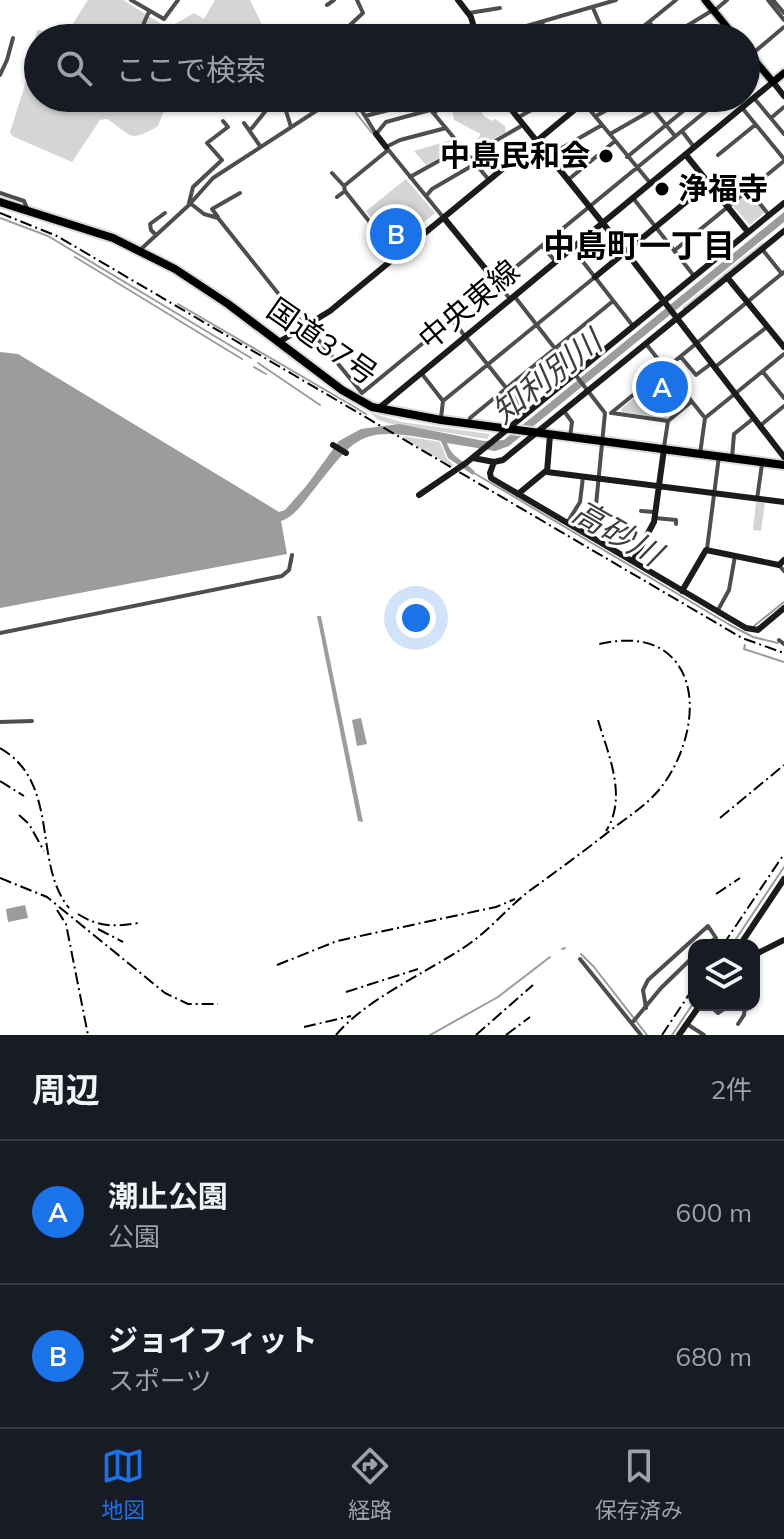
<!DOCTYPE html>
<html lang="ja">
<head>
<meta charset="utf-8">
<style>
	body { margin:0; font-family:Mulish,"Noto Sans JP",sans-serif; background:#242831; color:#f1f3f6 }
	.controls { position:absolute; right:24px; bottom:24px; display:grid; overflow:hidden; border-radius:16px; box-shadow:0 2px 6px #0004 }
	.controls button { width:72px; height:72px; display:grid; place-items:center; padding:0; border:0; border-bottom:2px solid #363941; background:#171b24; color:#f1f3f6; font:40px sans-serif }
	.you { position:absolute; left:416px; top:618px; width:28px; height:28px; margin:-20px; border:6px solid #fff; border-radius:50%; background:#1a73e8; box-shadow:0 0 0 12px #1a73e833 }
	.badge { display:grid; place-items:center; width:52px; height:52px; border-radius:50%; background:#1a73e8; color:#fff; font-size:26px; font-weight:700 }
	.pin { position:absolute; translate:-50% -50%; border:4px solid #fff; box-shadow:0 2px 8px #0006 }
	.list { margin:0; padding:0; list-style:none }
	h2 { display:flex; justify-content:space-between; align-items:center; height:104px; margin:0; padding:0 32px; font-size:34px }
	h2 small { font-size:26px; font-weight:400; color:#9ea1a6 }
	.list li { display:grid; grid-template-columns:52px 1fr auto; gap:24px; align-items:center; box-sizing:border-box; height:144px; padding:0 32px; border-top:2px solid #363941 }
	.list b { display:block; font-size:30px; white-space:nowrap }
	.list p { margin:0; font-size:26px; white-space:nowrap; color:#9ea1a6 }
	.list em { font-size:26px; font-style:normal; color:#9ea1a6 }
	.icon { flex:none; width:44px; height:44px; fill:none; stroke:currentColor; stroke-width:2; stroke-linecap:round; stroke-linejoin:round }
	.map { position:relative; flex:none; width:784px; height:1035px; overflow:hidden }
	.search { position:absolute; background:#171b24; box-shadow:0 2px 6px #0004; left:24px; right:24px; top:24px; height:88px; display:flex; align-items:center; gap:20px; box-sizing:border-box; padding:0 28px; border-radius:44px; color:#9ea1a6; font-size:30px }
	.sheet { height:392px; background:#171b24 }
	nav { display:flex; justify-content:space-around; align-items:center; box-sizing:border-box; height:112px; border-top:2px solid #363941; background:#171b24; font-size:22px; color:#9ea1a6 }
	nav a { display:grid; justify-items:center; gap:4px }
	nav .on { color:#1a73e8 }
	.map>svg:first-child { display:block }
	.green { fill:#d5d5d5 }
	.water { fill:#9c9c9c }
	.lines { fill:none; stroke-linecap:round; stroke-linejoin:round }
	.stream { stroke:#9c9c9c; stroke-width:2 }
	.primary-casing { stroke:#dbdbdb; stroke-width:11 }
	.highway-casing { stroke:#dbdbdb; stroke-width:12 }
	.street { stroke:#4e4e4e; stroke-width:4 }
	.secondary { stroke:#1b1b1b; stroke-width:6 }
	.primary { stroke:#000; stroke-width:7 }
	.highway { stroke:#000; stroke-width:8 }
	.rail { stroke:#000; stroke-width:2; stroke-dasharray:12 4 2 4; stroke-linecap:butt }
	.poi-dot { fill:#000; stroke:#fff; stroke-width:3 }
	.labels { text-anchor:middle; stroke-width:6; stroke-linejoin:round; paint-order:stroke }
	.poi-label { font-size:30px; font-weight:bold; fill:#000; stroke:#fff; text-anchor:end }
	.street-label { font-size:30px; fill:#000; stroke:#fff }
	.neighbourhood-label { font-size:32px; font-weight:bold; fill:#000; stroke:#fff }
	.water-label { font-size:32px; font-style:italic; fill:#3d3d3d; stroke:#fff }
</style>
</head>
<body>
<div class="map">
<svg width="784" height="1035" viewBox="0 0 784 1035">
	<rect width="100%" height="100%" fill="#fff"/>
	<path class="green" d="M 88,0 L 123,0 L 168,28 L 194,13 L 204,19 L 215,0 L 250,0 L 268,37 L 38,38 L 38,98 L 179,98 L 178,103 L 171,108 L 165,107 L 158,126 C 127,144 133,135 107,119 L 100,120 L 72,162 L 12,136 L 10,132 L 24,88 L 37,30 L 67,33 Z
		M 477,99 L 474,102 L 484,116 L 492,121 L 495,119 L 505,126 L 506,132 L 484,144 L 478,138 L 481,134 L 454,120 L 452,107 L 445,107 Z
		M 451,140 L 457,148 L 426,165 L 414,151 Z
		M 406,179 L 435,213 L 417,228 L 401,208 L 378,226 L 366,211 Z
		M 749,193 L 765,212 L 750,225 L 733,206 Z
		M 763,242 L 765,244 L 684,310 L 682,308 L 678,311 Z
		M 664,373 L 687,402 L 666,418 L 622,412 L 621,409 Z
		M 371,413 L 401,422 L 490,434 L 487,439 L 387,423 L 377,419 Z
		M 403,436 L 440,442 L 447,459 L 454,465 L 452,467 L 406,440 Z
		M 756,502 L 765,503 L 761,531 L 753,530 Z"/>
	<path class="water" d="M 784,212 L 784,222 L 509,446 L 495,451 L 447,443 C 452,459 465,460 475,472 L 473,475 L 448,458 L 441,441 C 356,425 359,434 308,497 C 300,507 293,517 281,521 L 287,554 L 0,608 L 0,352 L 18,354 L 279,512 L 285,510 L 307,485 L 339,441 L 361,429 L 399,424 L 484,441 L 504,440 Z
		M 317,616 L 321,616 L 363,822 L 358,821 Z
		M 361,718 L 367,744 L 357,746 L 352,720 Z
		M 25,905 L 28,918 L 8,922 L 6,909 Z"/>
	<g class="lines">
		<path class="stream" d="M 356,113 L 372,133
			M 0,218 L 48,236 L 251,358
			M 75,257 L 242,359
			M 178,304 L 346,402
			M 258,363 L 320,405
			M 254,367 L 266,374
			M 348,403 L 366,414
			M 474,473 L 730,625 L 753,637 L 778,643
			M 754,626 L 784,602
			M 745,645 L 744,649 L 784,662
			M 732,945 L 784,867
			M 562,949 L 565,948
			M 581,954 L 594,967 L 647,1035
			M 430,1035 L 498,997 L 550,957
			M 672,1035 L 694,1002"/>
		<g class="primary-casing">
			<path id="primary" d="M 705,0 L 736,38
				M 746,50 L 773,82 L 784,73"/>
		</g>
		<g class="highway-casing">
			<path id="highway" d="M 0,202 L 113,238 L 175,269 L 228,304 L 342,390 L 372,407 L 441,420 L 784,465"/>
		</g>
		<path class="street" d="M 131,0 L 164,19 L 178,0
			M 768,0 L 784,20
			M 773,0 L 784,13
			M 327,5 L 334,0
			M 593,8 L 605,36
			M 714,11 L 727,0
			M 469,13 L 500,8
			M 542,22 L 547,38
			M 649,22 L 662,38
			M 330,29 L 333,38
			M 100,30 C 109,36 131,43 140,31 C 143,27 146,17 149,12
			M 336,38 L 363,13 L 357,0
			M 443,38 L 475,30
			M 485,38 L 616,0
			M 586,38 L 603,34
			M 629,38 L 676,0
			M 667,38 L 713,10
			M 706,38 L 725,27
			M 746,59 L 784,27
			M 0,75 L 7,60 L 13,38
			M 746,78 L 760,67
			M 282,98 L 291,127
			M 354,98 L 376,134 L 386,122 L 430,110
			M 580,98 L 651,184
			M 633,98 L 646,113
			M 644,98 L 675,136
			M 754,98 L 784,134
			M 648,103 L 656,98
			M 430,109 L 489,180
			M 743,109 L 784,159
			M 511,110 L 533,98
			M 434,113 L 441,107 L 472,98
			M 365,116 L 436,98
			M 596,116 L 628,98
			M 517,118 L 553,98
			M 771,118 L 784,107
			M 244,123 L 249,130 L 252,128 L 276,98
			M 249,130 L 260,146
			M 682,131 L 694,147
			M 610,134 L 652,110
			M 718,155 L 755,125
			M 548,156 L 602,125
			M 627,157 L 699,98
			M 473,161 L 476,152 L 523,125
			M 332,173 L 344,186
			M 410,177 L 462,148
			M 568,180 L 615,141
			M 749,190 L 769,215
			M 345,191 L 388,245
			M 0,193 L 24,201 L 27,208
			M 426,196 L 432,189 L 475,164
			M 337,197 L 345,191 L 344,186 L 388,150
			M 633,198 L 694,276
			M 189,203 L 193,187 L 222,160 L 207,143 L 228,127 L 223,121
			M 190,203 L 204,214 L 218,218 L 305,327
			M 218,217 L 212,209 L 240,193
			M 443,217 L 386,147 L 400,140 L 446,128
			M 156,235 L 151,230 L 150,224 L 165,213
			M 542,246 L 556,262
			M 573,249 L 633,326
			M 762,249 L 782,274
			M 140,250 L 189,205 L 213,178 L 336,98
			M 675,250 L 784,161
			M 497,283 L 510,299
			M 515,297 L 605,413 L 596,505 L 581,531
			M 453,321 L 526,413
			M 307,326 L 362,393 L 722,98
			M 646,344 L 705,418
			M 681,357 L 696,375 L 712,363
			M 715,367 L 767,327
			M 763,372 L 784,398
			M 422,374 L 443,401 L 441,418
			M 443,401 L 595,277
			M 564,411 L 572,422 L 570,437
			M 611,413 L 784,272
			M 612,413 L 668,421 L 691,402
			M 469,422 L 470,418 L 613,301
			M 761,425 L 784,406
			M 664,447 L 668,421
			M 700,454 L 705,418 L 784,354
			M 732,458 L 734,434 L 754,418
			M 757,499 L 762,464
			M 641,511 L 654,512
			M 655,518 L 676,520 L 676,524
			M 567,523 L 580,502 L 583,477
			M 707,549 L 719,456
			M 779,565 L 784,571
			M 718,610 L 729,590 L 735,556
			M 0,633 L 282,576 L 289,570 L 292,555
			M 779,640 L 784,644
			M 0,722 L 32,721
			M 580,959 L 641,1035
			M 754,983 L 758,978
			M 709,1005 L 718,1013 L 730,1005
			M 646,1008 L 643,990 L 648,980 L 708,926 L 716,938 L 706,945
			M 632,1023 L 661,988 L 694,956
			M 687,1024 L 704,1035
			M 738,1024 L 744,1015 L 745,1005"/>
		<path class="secondary" d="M 458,0 L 471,17 L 477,38
			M 502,98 L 626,252 L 784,457
			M 376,134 L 386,147
			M 686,155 L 748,232
			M 444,218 L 497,283
			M 595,277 L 709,183
			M 727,277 L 784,347
			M 279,342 L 330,311 L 584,102
			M 379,408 L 773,82 L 784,96
			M 550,435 L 547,472 L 784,502
			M 333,445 L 346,453
			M 473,458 L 494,462 L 503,460 L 784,231
			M 494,462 L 490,473 L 491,478 L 746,628 L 758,630 L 784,608
			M 518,494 L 547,470
			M 419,495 L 466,463 L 784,203
			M 633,561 L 654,522 L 664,449
			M 682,591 L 706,550 L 779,565 L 784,560
			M 740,945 L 784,879
			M 754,955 L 784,940
			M 679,1035 L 700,1005"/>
		<use href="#primary" class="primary"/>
		<use href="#highway" class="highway"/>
		<path class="rail" d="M 0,213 L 57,236 L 742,638 L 784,653
			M 598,720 C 608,754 628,797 606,831
			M 0,748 C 61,783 32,863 69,908
			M 0,781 L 24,796
			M 19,815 L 29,824 L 44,851
			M 720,818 L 784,765
			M 0,878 L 47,897 L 165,993 L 188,1004 L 218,1004
			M 716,894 L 740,878
			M 57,910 L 66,924 L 88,1035
			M 78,914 C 98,927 115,927 138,923
			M 98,929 L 123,942
			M 723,945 L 784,854
			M 277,965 L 337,941 L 496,907 L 515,899
			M 346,992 L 418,969
			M 304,1027 L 351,1016
			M 336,1035 C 364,1001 423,974 460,950 C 490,932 510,903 539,884 C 565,865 591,846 616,826 C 631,815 646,805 658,791 C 685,760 704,698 676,662 C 657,638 627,638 599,644
			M 476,1035 L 533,985
			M 506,1035 L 530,1017
			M 662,1035 L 694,987"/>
	</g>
	<g class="poi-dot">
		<circle cx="606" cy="156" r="8"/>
		<circle cx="662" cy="189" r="8"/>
	</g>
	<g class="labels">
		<g class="poi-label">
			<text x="590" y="166">中島民和会</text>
			<text x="678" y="199" text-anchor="start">浄福寺</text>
		</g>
		<g class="street-label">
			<text transform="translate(469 305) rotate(-40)" y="10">中央東線</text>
			<text transform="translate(322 342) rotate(35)" y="10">国道37号</text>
		</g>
		<g class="neighbourhood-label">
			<text x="639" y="257">中島町一丁目</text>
		</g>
		<g class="water-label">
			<text transform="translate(547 377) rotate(-38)" y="11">知利別川</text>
			<text transform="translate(617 533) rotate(30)" y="11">高砂川</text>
		</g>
	</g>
</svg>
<div class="controls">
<button><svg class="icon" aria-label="layers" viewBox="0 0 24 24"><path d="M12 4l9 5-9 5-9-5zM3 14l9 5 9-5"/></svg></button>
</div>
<div class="you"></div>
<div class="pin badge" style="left:662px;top:387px">A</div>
<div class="pin badge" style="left:396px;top:234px">B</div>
<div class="search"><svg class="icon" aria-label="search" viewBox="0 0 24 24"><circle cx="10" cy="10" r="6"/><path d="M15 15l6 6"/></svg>ここで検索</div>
</div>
<section class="sheet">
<h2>周辺<small>2件</small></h2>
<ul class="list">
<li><span class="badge">A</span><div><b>潮止公園</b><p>公園</p></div><em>600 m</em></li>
<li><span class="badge">B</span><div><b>ジョイフィット</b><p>スポーツ</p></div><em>680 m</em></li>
</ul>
</section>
<nav>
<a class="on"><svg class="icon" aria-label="map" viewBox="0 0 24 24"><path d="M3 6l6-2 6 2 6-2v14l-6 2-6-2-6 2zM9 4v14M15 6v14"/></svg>地図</a>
<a><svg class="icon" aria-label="directions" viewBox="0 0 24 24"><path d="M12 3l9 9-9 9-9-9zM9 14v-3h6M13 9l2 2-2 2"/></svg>経路</a>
<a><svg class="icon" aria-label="saved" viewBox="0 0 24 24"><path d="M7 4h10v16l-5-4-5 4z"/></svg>保存済み</a>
</nav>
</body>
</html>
